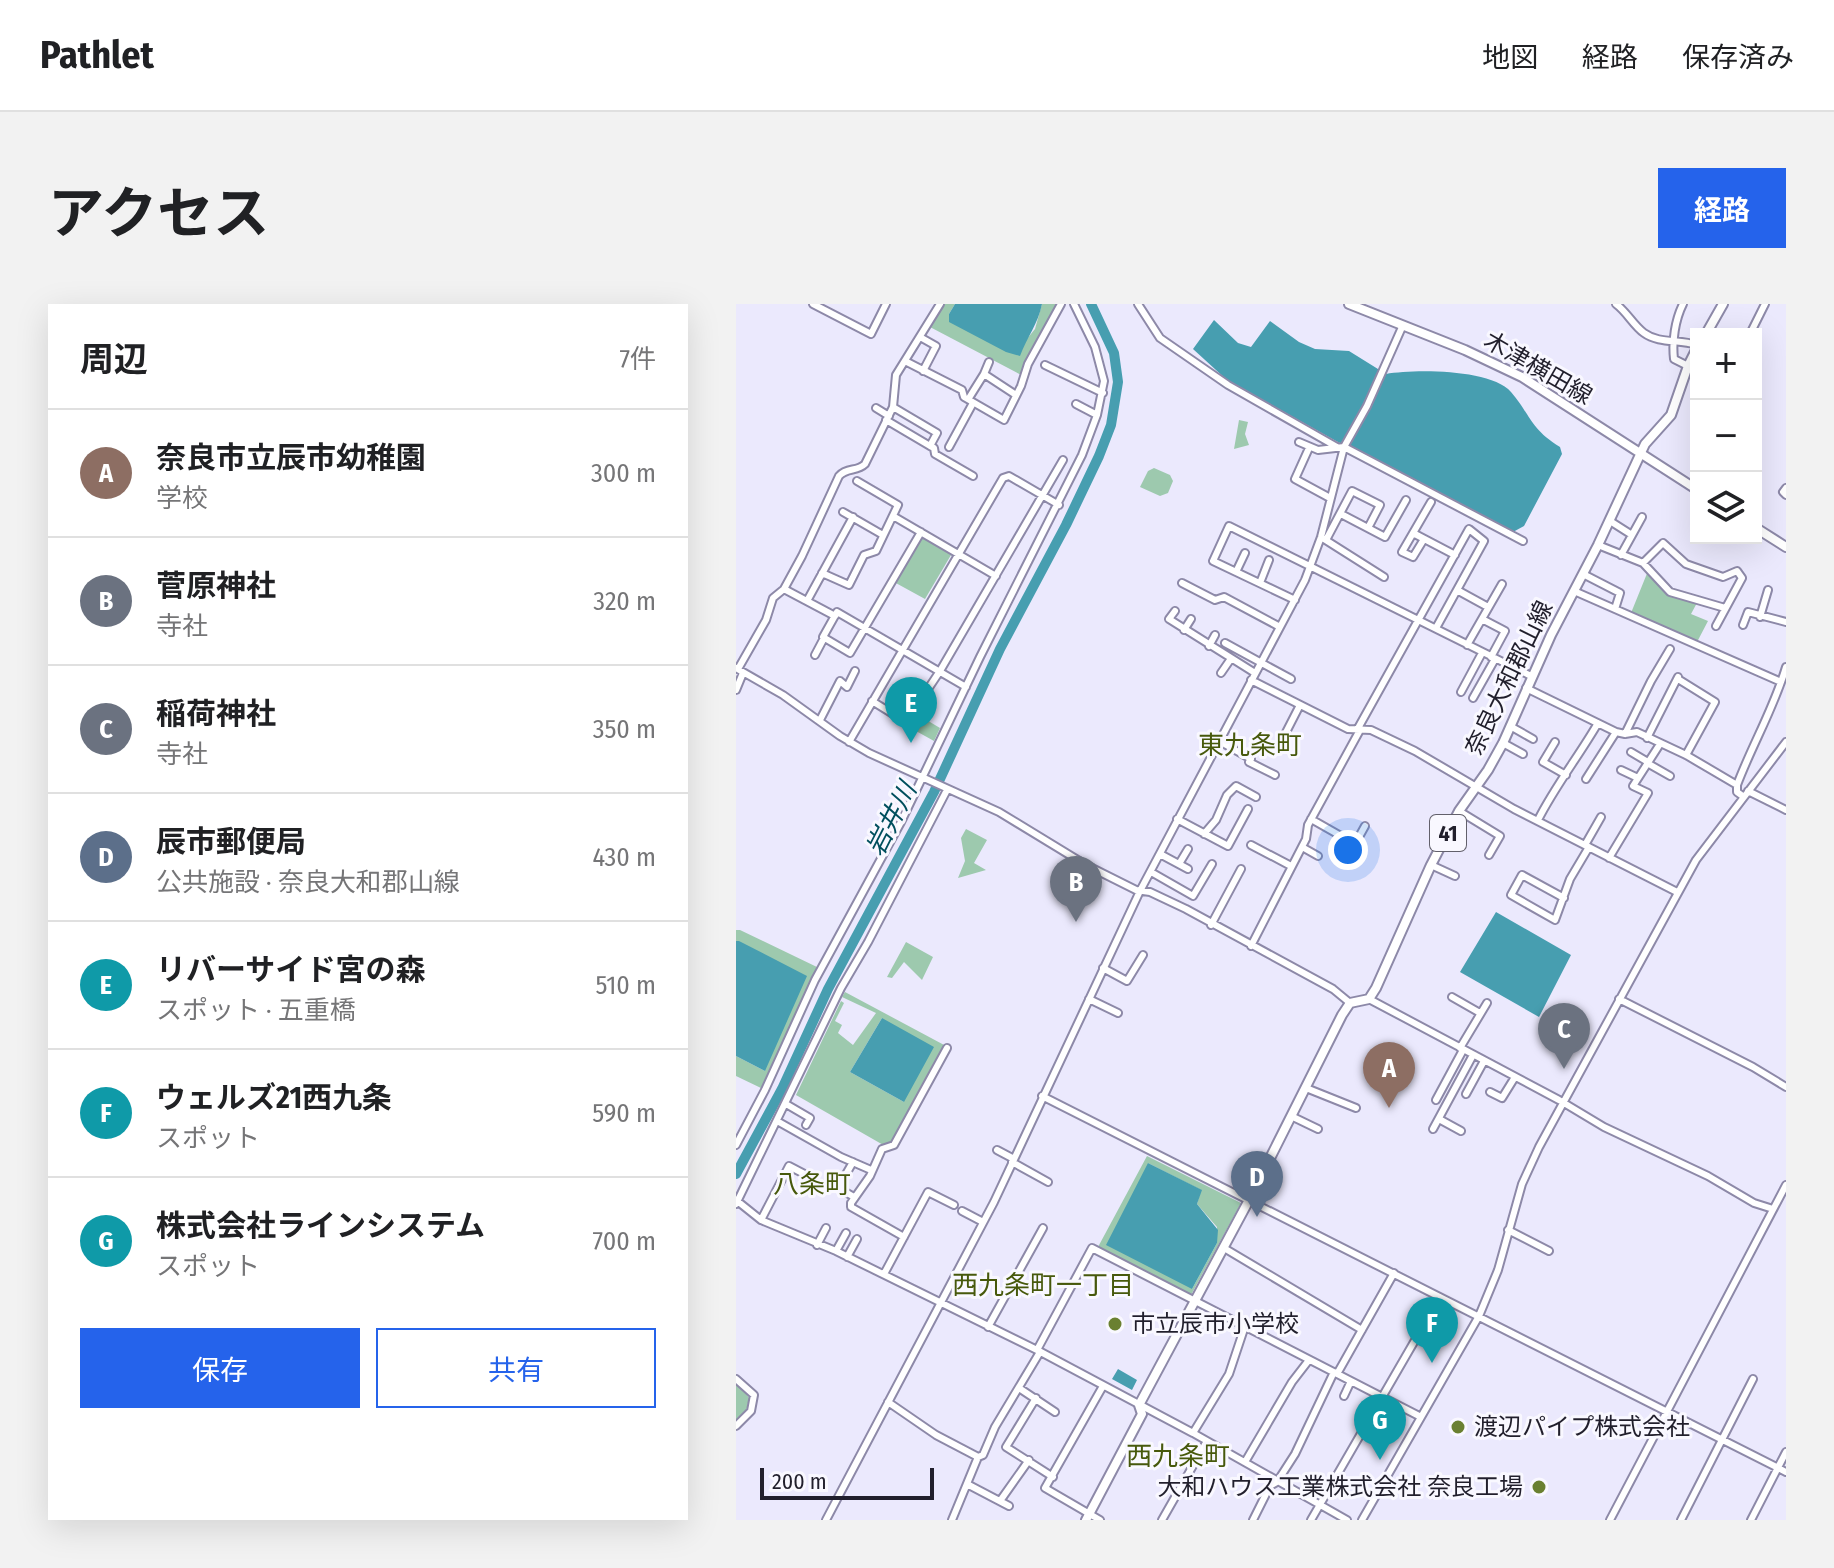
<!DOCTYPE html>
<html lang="ja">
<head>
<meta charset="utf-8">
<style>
	body { margin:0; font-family:"Fira Sans Condensed","Noto Sans JP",sans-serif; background:#f2f2f2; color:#202124 }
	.controls { position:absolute; right:24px; top:24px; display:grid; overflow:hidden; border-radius:0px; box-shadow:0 8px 32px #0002 }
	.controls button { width:72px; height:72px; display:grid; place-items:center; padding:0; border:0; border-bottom:2px solid #e0e0e0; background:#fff; color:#202124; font:40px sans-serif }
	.scale { position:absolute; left:24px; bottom:20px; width:174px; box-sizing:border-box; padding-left:8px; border:4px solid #211f2c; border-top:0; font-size:22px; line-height:28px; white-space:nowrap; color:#211f2c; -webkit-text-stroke:6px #f9f8ff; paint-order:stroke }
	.you { position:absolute; left:612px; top:546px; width:28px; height:28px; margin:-20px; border:6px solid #fff; border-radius:50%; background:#1a73e8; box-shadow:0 0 0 12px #1a73e833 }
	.badge { display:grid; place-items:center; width:52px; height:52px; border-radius:50%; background:#2563eb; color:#fff; font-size:26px; font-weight:700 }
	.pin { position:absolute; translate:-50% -66px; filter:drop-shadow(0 2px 4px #0008) }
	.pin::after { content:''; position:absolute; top:42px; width:28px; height:24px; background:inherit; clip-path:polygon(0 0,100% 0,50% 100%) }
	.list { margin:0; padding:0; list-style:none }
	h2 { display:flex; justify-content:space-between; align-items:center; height:104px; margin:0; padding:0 32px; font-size:34px }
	h2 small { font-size:26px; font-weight:400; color:#757577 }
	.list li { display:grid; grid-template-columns:52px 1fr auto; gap:24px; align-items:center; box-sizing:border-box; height:128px; padding:0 32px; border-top:2px solid #e0e0e0 }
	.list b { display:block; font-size:30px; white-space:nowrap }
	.list p { margin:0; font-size:26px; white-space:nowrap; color:#757577 }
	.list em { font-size:26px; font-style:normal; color:#757577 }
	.actions { display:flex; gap:16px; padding:24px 32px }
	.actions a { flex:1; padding:18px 0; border:2px solid #2563eb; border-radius:0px; text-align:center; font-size:28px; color:#2563eb }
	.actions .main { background:#2563eb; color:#fff }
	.icon { flex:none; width:44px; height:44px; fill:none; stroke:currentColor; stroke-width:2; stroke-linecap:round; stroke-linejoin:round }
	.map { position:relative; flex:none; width:1050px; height:1216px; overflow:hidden; border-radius:0px }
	header { display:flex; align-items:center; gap:48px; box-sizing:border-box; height:112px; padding:0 40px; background:#fff; border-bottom:2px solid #e0e0e0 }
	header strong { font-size:38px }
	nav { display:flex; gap:44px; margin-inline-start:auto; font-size:28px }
	.intro { display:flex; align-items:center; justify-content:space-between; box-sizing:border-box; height:192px; padding:0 48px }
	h1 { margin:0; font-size:56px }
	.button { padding:20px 36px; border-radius:0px; background:#2563eb; color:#fff; font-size:28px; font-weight:700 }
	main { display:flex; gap:48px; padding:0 48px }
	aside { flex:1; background:#fff; border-radius:0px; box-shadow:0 8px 32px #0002 }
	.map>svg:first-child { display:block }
	.green { fill:#9dc9ae; fill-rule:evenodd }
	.water { fill:#479eb0 }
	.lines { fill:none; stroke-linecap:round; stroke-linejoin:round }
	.river { stroke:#479eb0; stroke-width:10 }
	.minor-casing { stroke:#8d89a8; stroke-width:10 }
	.major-casing { stroke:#8d89a8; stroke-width:12 }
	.minor { stroke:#fff; stroke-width:6 }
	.major { stroke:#fff; stroke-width:8 }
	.poi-dot { fill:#6a8031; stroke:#f9f8ff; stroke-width:3 }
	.labels { text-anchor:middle; stroke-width:6; stroke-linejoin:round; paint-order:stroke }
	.shield { fill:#f9f8ff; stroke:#62606b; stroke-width:2 }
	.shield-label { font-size:22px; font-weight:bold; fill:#211f2c }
	.street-label { font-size:24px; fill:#211f2c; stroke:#f9f8ff }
	.poi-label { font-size:24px; fill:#211f2c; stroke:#f9f8ff; text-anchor:start }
	.neighbourhood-label { font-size:26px; fill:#47590c; stroke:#f9f8ff }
	.water-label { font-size:26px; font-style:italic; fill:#004f5d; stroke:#f9f8ff }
</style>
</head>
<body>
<header>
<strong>Pathlet</strong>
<nav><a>地図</a><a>経路</a><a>保存済み</a></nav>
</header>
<div class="intro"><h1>アクセス</h1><a class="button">経路</a></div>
<main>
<aside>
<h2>周辺<small>7件</small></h2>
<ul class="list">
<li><span class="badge" style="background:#8d6e63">A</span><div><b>奈良市立辰市幼稚園</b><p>学校</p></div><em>300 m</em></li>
<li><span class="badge" style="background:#6b7280">B</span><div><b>菅原神社</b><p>寺社</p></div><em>320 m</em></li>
<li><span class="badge" style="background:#6b7280">C</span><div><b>稲荷神社</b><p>寺社</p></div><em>350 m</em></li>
<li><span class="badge" style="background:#5c6f8a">D</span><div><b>辰市郵便局</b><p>公共施設 · 奈良大和郡山線</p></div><em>430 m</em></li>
<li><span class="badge" style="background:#0f9aa8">E</span><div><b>リバーサイド宮の森</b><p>スポット · 五重橋</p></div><em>510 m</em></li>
<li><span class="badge" style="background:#0f9aa8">F</span><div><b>ウェルズ21西九条</b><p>スポット</p></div><em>590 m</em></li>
<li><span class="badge" style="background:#0f9aa8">G</span><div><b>株式会社ラインシステム</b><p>スポット</p></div><em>700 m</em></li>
</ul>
<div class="actions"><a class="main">保存</a><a>共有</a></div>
</aside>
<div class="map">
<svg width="1050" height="1216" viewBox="0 0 1050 1216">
	<rect width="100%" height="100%" fill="#ebe9fd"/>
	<path class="green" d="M 207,0 L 219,0 L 213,10 L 290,36 L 299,25 L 306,0 L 324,0 L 287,72 L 194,23 Z
		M 503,116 L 512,118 L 509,130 L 513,141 L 498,145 Z
		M 418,164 L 434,171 L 437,177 L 432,189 L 424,192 L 404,183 L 412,167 Z
		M 188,233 L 215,251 L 189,295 L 158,278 L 184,234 Z
		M 912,267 L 934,289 L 962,297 L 955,310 L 972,317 L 960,340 L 895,309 Z
		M 179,409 L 204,424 L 198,437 L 171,422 Z
		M 230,525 L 251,536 L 238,559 L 250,566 L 222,574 L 229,557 L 225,534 Z
		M 0,626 L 4,626 L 83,664 L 25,784 L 0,772 L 0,752 L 29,767 L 3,637 L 0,637 Z
		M 170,638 L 197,653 L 186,676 L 168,658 L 156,674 L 151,673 Z
		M 109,688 L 210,742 L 156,840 L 149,842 L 60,791 L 105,697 L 108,699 L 99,717 L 106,721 L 102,729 L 117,741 L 140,709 L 106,693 ZM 146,714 L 168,798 L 114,768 Z
		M 411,852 L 505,899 L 455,991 L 362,943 ZM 412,859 L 465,886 L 461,900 L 481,923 L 481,939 L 456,985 Z
		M 0,1081 L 7,1085 L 13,1094 L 10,1108 L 0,1118 Z"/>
	<path class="water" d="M 219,0 L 306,0 C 302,20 291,33 284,52 L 270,48 L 213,18 L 213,10 Z
		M 478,16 L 502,39 L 515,43 L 534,17 L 563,38 L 579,45 L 613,47 L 650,70 C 679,65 755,65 775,88 C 795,111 793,124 824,143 L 826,150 L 788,222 L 777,228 L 600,137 L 492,77 L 457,45 Z
		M 760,608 L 835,651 L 803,713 L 724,668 Z
		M 3,637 L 71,672 L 29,767 L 0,752 L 0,637 Z
		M 146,714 L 198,743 L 168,798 L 114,768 Z
		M 412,859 L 466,886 L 461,900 L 482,926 L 481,939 L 456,985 L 370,941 Z
		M 382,1065 L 401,1076 L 396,1086 L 376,1075 Z"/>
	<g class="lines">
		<path class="river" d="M 0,870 L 46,785 L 92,685 L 198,488 L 264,345 L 330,221 L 363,152 L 375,121 L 382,78 L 378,49 L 355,0"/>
		<g class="minor-casing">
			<path id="minor" d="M 77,0 L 135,30 L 150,0
				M 402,0 L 424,34 L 492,81 L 601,143
				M 880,0 C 891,8 897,21 908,29 C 923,40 944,35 960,41
				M 947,0 C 939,16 936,37 938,55 L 952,62
				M 1014,30 L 1029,0
				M 184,33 L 200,42 L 187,67
				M 169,57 L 226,86 L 228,93 L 268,116 L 285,82 L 292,60 L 325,0
				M 309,61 L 367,89
				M 248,70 L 253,58
				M 233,94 L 248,70 L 280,91
				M 340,100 L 361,111
				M 140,104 L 153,112
				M 150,116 L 194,142 L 201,129 L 157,103
				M 563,138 L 582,146 L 608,143 L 787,237
				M 194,142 L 198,144 L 199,150 L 237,172
				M 213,143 L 237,99
				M 573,144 L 559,175 L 594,194
				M 1050,184 L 1047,188 L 1050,191
				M 107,208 L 147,231
				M 605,210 L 649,233 L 670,196
				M 157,212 L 260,272
				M 874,217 L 896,231
				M 185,228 L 114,349 L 87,333 L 101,308 C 144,333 187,358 230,383
				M 677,229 L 719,251
				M 588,235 L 648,273
				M 688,235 L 677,253 L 666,248 L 695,198
				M 590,236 L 616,187 L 644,201 L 632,224
				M 862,241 L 907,259 L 934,288 L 989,304
				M 885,251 L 906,213
				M 907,259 L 927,239 L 950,260 L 987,273 L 1001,267 L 1006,274 L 980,322
				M 500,268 L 509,249
				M 86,269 L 113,281 L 128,251 L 140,247 L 162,201 L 121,177
				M 847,270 L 884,289 L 879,305
				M 446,279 L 479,296 L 488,293 L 544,323
				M 524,279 L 533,256
				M 48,285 L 99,312
				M 721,286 L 752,303
				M 838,287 L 1045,378
				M 559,296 L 477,257 L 493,222 L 795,372
				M 71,297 L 117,213
				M 439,307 L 433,315 L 519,369
				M 1024,313 L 1032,286
				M 746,315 L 769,327 L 755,353
				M 1007,321 L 1012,308 L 1050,318
				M 448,326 L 455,315
				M 489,339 L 555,375
				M 731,341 L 766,280
				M 473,342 L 479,331
				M 79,351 L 88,334
				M 0,364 L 47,391 L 104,432 L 133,449 L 263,508 L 350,561 L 400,586 L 414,588 L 450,605 L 597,685 L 614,699
				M 2,365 L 30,316 L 37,294 L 48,285 L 66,252 L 103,172 C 111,163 121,168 129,160 L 157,103 L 160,71 L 204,0
				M 485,369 L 494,356
				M 942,375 L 979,398 L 950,451
				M 515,376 L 612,425 L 635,426 L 679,447 L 778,505 L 941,588
				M 790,384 L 880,428 L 889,430 L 901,428 L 950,451 L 1001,481
				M 0,386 L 7,369
				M 725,388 L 746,349
				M 737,394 L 759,355
				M 136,397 L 170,418 L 204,367 L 327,156
				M 84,416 L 104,377 L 111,383 L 119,367
				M 774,422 L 797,435
				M 621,426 L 733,225 L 748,237 L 700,324
				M 889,430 L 915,377 L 934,345
				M 911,434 L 942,373
				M 483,437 L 515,455 L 513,458 L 539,471
				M 113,438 L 267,174 L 273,172 L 323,201
				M 819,438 L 807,458 L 830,471
				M 767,439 L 787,450
				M 544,440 L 564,401
				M 895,448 L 912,458
				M 911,459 L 934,472
				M 885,466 L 902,474
				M 850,475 L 880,428
				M 1012,487 L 1050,506
				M 1008,493 L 1001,488 L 1001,481 C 1016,441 1038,404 1050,363
				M 723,507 L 764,532 L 753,551
				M 441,515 L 492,542 L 512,505
				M 575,515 L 619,540 L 629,522
				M 802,516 C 819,482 843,452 862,419
				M 468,530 L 480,516 L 491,491 L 500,482 L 520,493
				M 515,541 L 555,562
				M 849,541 L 865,513
				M 566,543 L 582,552
				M 424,550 L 452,565
				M 873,554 L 912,489 L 897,482 L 924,440
				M 443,560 L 452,545
				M 695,561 L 719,572
				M 415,568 L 457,592 L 476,560
				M 828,594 L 786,571 L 775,591 L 819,616 L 834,575 L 853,543
				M 475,621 L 505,565
				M 515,642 L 570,535 L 572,521 L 624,426
				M 367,664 L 391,677 L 407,651
				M 716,693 L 744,709
				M 353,695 L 382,709
				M 633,695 L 823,796 L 868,823 L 972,872 L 1018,899 L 1037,905
				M 883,695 L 1017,763 L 1050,783
				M 724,744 L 751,699
				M 570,784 L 620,804
				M 754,788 L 766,794 L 779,773
				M 730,790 L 748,757
				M 306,792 L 1050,1168
				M 700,796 L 727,746
				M 50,800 L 74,814 L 70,821
				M 555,812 L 582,825
				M 703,815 L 725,827
				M 41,817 L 105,853 L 135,866
				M 697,825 L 737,751
				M 0,841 L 29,786 L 79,676 L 165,518 L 244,353 L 346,151 L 361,111 L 368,77 L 359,43 L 338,0
				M 261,846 L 278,855
				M 276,858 L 312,878
				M 92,878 L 118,893
				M 102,884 L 117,858
				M 0,896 L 25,916 L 100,947 L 301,1046 L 457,1129 L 611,1216
				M 0,900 L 105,684 L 132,638 L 211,486
				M 226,907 L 247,918
				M 25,916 L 53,862 L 76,874 L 80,880 L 77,885
				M 772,926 L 813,947
				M 168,933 L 115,903 L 115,899 L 134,872 L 146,845 L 158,841 L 211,744
				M 81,941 L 90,924
				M 488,944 L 626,1026
				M 100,947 L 110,929
				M 111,953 L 121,935
				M 148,970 L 192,888 L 218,901
				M 252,1023 L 307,924
				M 301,1046 L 356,944 L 685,1113
				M 601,1070 L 658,969
				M 0,1075 L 18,1091 L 15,1107 L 0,1122
				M 283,1084 L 319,1108
				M 608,1092 L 615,1077
				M 300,1094 L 270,1143 L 317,1173
				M 152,1098 L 200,1131 L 242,1153
				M 457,1129 L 493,1070 L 509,1022
				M 509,1158 L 556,1078 L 573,1056
				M 231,1180 L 273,1202
				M 264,1197 L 293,1156
				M 90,1216 L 258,898 L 404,587 L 569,276 L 585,233 L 608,143 L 631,102 L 667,21
				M 216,1216 L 242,1153 L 247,1151 L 259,1123 L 304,1048
				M 364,1216 L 309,1184 L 367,1082
				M 426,1216 L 471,1137
				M 517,1216 L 534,1182 L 541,1178 L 559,1150 L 598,1068
				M 575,1216 L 704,993
				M 626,1216 L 743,1012 L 762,966 L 786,880 L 803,843 L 960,556 L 1050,438
				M 874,1216 L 1050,881
				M 945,1216 L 1017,1075
				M 1015,1216 L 1050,1148"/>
		</g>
		<g class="major-casing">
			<path id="major" d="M 613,0 L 729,46 L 786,73 L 960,185
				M 970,30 L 987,0
				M 1020,224 L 1050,243
				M 350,1216 L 406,1110 L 403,1101 L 513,896 L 606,711 L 614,699 L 633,695 L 640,684 L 695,561 L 723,507 L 752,466 L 767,439 L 815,331 L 862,241 L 909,140 L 935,111 L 952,62 L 960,46"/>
		</g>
		<use href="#minor" class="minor"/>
		<use href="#major" class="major"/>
	</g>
	<g class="poi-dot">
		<circle cx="379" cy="1020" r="8"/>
		<circle cx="722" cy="1123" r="8"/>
		<circle cx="803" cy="1183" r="8"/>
	</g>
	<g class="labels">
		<rect class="shield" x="694" y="511" width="36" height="36" rx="6"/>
		<g class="shield-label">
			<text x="712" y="537">41</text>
		</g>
		<g class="street-label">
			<text transform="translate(802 64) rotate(30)" y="8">木津横田線</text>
			<text transform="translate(773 374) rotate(-64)" y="8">奈良大和郡山線</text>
		</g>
		<g class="poi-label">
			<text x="395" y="1028">市立辰市小学校</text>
			<text x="738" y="1131">渡辺パイプ株式会社</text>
			<text x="787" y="1191" text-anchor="end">大和ハウス工業株式会社 奈良工場</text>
		</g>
		<g class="neighbourhood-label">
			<text x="514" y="450">東九条町</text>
			<text x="76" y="889">八条町</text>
			<text x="307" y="990">西九条町一丁目</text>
			<text x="442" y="1161">西九条町</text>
		</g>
		<g class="water-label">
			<text transform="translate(155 515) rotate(-63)" y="9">岩井川</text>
		</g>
	</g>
</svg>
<div class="controls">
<button>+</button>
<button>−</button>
<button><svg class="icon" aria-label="layers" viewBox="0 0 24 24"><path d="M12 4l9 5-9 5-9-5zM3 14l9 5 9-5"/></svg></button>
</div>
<div class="scale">200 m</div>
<div class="you"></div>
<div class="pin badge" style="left:653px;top:804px;background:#8d6e63">A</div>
<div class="pin badge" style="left:340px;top:618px;background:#6b7280">B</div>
<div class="pin badge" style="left:828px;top:765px;background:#6b7280">C</div>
<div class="pin badge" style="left:521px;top:913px;background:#5c6f8a">D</div>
<div class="pin badge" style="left:175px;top:439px;background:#0f9aa8">E</div>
<div class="pin badge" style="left:696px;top:1059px;background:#0f9aa8">F</div>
<div class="pin badge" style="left:644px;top:1156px;background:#0f9aa8">G</div>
</div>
</main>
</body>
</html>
